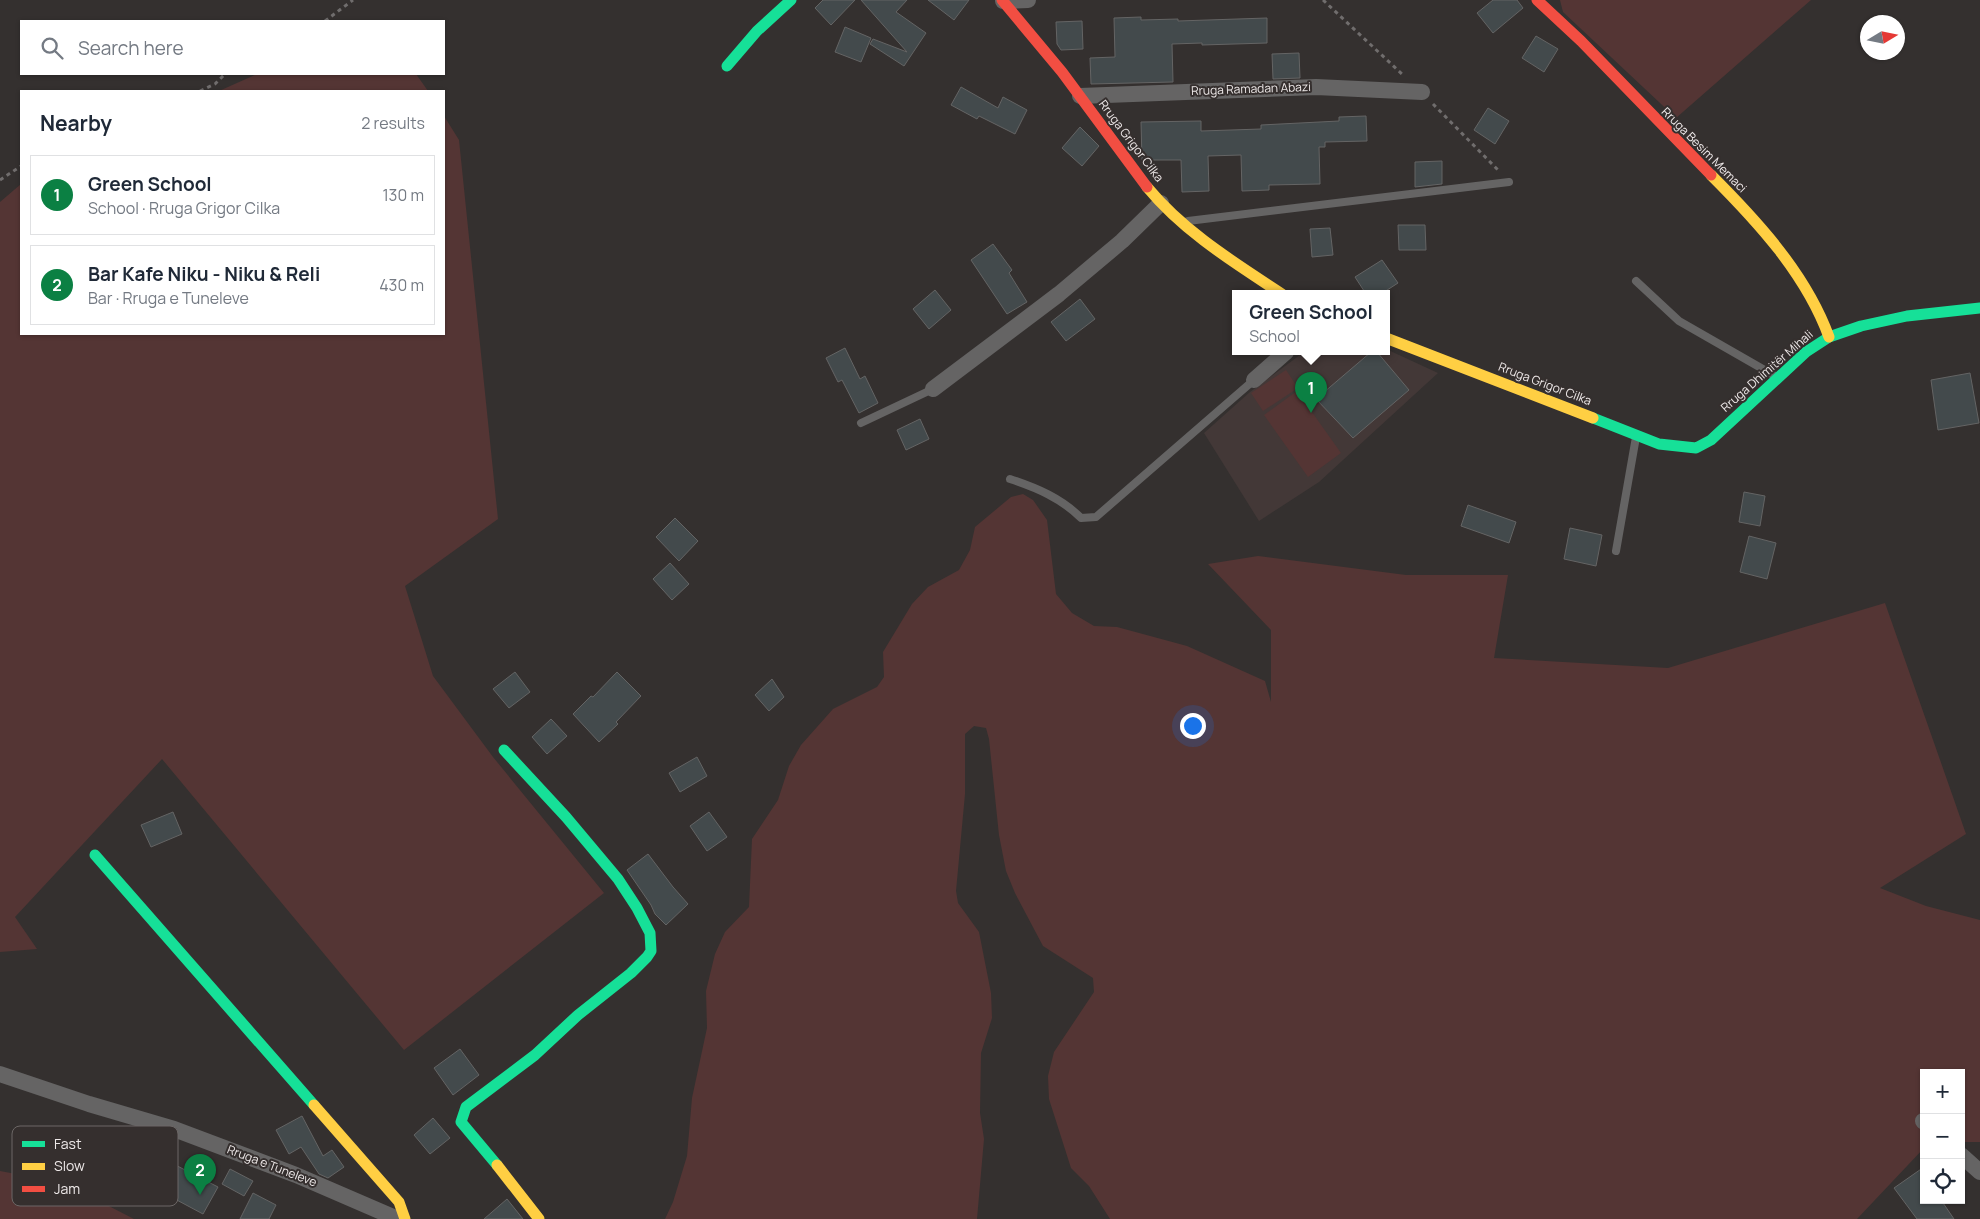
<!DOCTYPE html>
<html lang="en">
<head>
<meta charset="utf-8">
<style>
	body { margin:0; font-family:Manrope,sans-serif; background:#f6f6f7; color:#1f2937 }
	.controls { position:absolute; right:15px; bottom:15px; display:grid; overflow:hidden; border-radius:0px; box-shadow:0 1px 4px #0004 }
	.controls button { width:45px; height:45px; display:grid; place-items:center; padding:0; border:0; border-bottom:1px solid #e0e1e3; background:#fff; color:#1f2937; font:25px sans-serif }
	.compass { position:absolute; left:1860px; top:15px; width:45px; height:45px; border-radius:50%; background:#fff; box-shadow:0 1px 4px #0004; rotate:80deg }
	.you { position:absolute; left:1192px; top:725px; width:18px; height:18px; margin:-12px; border:4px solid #fff; border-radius:50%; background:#1a73e8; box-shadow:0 0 0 8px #1a73e833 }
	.badge { display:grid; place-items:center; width:32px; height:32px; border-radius:50%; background:#0b8043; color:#fff; font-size:16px; font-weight:700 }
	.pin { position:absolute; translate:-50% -41px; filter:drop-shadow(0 1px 2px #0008) }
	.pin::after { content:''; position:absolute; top:26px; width:18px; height:15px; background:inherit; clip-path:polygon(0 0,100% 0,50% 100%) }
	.popup { position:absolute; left:1232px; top:290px; width:158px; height:65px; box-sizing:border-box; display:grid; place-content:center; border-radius:0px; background:#fff; filter:drop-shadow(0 1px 4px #0005); font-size:16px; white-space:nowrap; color:#747a83 }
	.popup b { font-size:19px; color:#1f2937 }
	.popup::after { content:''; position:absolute; left:50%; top:100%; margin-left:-10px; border:10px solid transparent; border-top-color:#fff }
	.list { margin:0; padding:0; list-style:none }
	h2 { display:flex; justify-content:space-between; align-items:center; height:65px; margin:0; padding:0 20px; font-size:21px }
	h2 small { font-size:16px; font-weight:400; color:#747a83 }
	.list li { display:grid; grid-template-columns:32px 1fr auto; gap:15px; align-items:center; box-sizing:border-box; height:80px; margin:0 10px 10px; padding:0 10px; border:1px solid #e0e1e3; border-radius:0px }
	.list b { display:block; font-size:19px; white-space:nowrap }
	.list p { margin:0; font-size:16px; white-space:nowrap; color:#747a83 }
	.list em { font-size:16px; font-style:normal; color:#747a83 }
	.icon { flex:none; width:28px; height:28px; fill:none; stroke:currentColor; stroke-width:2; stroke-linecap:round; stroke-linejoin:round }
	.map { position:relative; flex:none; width:1980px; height:1219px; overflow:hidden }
	.search { position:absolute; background:#fff; box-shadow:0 1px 4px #0004; left:20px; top:20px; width:425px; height:55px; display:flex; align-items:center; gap:12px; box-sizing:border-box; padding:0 18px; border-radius:0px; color:#747a83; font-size:19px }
	.panel { position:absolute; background:#fff; box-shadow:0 1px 4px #0004; left:20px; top:90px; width:425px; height:245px; border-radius:0px }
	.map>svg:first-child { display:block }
	.built { fill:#433837 }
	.green { fill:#543534 }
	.building { fill:#434a4c; stroke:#646464 }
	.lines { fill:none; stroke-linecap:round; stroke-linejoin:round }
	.path { stroke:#706d6d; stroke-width:3; stroke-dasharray:4 4; stroke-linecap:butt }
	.lane { stroke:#656464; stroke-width:8 }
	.street { stroke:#656464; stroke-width:16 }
	.fast { stroke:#16e098; stroke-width:11 }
	.slow { stroke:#ffcf43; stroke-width:11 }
	.jam { stroke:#f24e42; stroke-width:11 }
	.labels { text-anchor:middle; stroke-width:4; stroke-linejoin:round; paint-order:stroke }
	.street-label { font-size:12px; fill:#eee9e9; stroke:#352f2e }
	.key { fill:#352f2e; stroke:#6c6766; stroke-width:1 }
	.key-label { font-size:14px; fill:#eee9e9 }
</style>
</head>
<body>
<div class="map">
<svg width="1980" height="1219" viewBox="0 0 1980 1219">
	<rect width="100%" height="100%" fill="#34302f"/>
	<path class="built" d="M 1386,349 L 1438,373 L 1319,482 L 1259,521 L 1204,433 L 1250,392 L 1304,352 L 1386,352 Z"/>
	<path class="green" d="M 1560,0 L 1811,0 L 1676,118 L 1563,12 Z
		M 257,74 L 416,74 L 428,91 L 219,91 Z
		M 444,116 L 459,140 L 498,519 L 405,586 L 433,676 L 493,757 L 604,893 L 404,1050 L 162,759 L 15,917 L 37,949 L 0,952 L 0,202 L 21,184 L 21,334 L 444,334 Z
		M 1286,370 L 1298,388 L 1263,411 L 1251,393 Z
		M 1297,391 L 1341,453 L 1308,477 L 1264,415 Z
		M 1023,494 L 1033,500 L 1047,520 L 1056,594 L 1072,613 L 1094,626 L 1117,627 L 1187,646 L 1265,681 L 1271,702 L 1271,630 L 1208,564 L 1258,556 L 1406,575 L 1508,575 L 1494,658 L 1668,668 L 1885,603 L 1966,834 L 1880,888 L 1926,906 L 1980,920 L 1980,1142 L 1961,1142 L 1961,1073 L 1924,1073 L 1924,1148 L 1857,1219 L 1110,1219 L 1089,1186 L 1071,1168 L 1049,1099 L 1048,1076 L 1054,1052 L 1094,992 L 1093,978 L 1043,946 L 1015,893 L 1006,871 L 999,835 L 989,739 L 986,728 L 974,726 L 965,734 L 965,794 L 956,891 L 958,903 L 979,932 L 991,993 L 992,1018 L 981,1053 L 980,1113 L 984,1139 L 977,1219 L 665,1219 L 673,1202 L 687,1156 L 692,1098 L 707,1028 L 706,991 L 715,954 L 725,932 L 749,907 L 752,839 L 778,800 L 789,766 L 801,745 L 833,709 L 877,687 L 884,677 L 883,652 L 912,604 L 928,587 L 959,570 L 970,550 L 975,527 L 1011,497 Z
		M 0,1171 L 64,1183 L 134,1219 L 0,1219 Z"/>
	<path class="building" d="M 823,0 L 855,0 L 831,25 L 815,8 Z
		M 861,0 L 907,0 L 896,12 L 926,33 L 904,66 L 870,44 L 873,39 L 907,52 Z
		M 928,0 L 969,0 L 954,20 Z
		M 1493,0 L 1517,0 L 1523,8 L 1493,33 L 1477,13 Z
		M 1141,17 L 1141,20 L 1178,19 L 1178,21 L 1267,18 L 1267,43 L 1202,45 L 1202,43 L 1172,44 L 1173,82 L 1091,84 L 1090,58 L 1115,57 L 1114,18 Z
		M 1082,21 L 1083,49 L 1061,50 L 1057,44 L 1056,22 Z
		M 845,27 L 871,38 L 861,62 L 835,52 Z
		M 1536,36 L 1558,49 L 1544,72 L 1522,58 Z
		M 1299,53 L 1300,78 L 1273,79 L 1272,54 Z
		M 961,87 L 998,108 L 1003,97 L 1027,110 L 1015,134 L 979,116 L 977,119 L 951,105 Z
		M 1488,108 L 1509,121 L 1495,144 L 1474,130 Z
		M 1366,116 L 1367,141 L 1325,142 L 1325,147 L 1319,147 L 1320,184 L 1269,185 L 1269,190 L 1242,191 L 1241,155 L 1208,156 L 1209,191 L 1182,192 L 1181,160 L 1142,160 L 1141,122 L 1201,121 L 1201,131 L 1261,129 L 1261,125 L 1339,121 L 1339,117 Z
		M 1080,127 L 1099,146 L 1082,166 L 1062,148 Z
		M 1442,161 L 1442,184 L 1415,187 L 1415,162 Z
		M 1398,225 L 1425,225 L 1426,250 L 1399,250 Z
		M 1330,228 L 1333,255 L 1312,257 L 1310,229 Z
		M 993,244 L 1012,270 L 1009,273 L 1027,302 L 1007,314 L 971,260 Z
		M 1382,260 L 1398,283 L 1381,294 L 1366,294 L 1355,277 Z
		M 935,290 L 951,310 L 929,329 L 913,309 Z
		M 1080,299 L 1095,319 L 1066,341 L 1051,322 Z
		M 845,348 L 860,379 L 865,376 L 878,403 L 859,413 L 842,380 L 838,382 L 826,358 Z
		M 1371,352 L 1377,352 L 1409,390 L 1353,438 L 1316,399 Z
		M 1970,373 L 1979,423 L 1938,430 L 1931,380 Z
		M 920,419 L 929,439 L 906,450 L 897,430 Z
		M 1744,492 L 1765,496 L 1760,526 L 1739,522 Z
		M 1468,505 L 1516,522 L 1509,543 L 1461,526 Z
		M 675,518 L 698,541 L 679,561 L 656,537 Z
		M 1570,528 L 1602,535 L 1596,566 L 1564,559 Z
		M 1749,536 L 1776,543 L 1767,579 L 1740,572 Z
		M 670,563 L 689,584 L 672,600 L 653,579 Z
		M 515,672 L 530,692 L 509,708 L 493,689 Z
		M 617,672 L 641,696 L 616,722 L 618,724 L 599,742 L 573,714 L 591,696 L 593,697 Z
		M 772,679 L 784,697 L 769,711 L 755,695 Z
		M 551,719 L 567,736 L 547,754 L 532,737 Z
		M 697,757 L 707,776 L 680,792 L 669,773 Z
		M 173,812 L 182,834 L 151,847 L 141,825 Z
		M 709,812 L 727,837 L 707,851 L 690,826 Z
		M 648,854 L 673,887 L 688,904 L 666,925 L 655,914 L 651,905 L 627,870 Z
		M 460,1049 L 479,1075 L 453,1095 L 434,1068 Z
		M 302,1116 L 323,1156 L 332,1150 L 344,1167 L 328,1178 L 319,1174 L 301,1147 L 289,1154 L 276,1130 Z
		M 433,1118 L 450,1138 L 430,1154 L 414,1135 Z
		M 160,1157 L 218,1187 L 203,1214 L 145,1183 Z
		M 1924,1167 L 1924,1200 L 1941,1200 L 1954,1219 L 1917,1219 L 1894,1188 Z
		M 230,1169 L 253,1181 L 244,1196 L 222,1184 Z
		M 253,1193 L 276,1205 L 269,1219 L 240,1219 Z
		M 507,1199 L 523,1219 L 484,1219 Z"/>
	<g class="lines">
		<path class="path" d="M 1323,0 L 1403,75
			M 325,21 L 353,0
			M 200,91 L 215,84 L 225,74
			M 1433,104 L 1500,172
			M 0,180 L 21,166"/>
		<path class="lane" d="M 1188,221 L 1509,182
			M 1636,281 L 1679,321 L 1775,376
			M 861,423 L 933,389
			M 1010,479 C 1037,488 1061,498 1081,518 L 1096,517 L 1254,380
			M 1616,551 L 1636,437"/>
		<path class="street" d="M 1003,1 L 1028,0
			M 1080,96 L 1316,87 L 1422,92
			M 1254,380 L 1286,352
			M 933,389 L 1059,294 L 1122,241 L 1161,203
			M 0,1074 L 89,1104 L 174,1129 L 296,1175 L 398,1219
			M 1923,1121 L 1924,1122
			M 1961,1155 L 1980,1172"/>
		<path class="fast" d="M 727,66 L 757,31 L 791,0
			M 1593,418 L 1659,444 L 1696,448 L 1711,440 L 1806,352 L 1829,337 L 1861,326 L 1907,316 L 1980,308
			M 95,855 L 314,1105
			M 497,1165 L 461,1122 L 466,1107 L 535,1055 L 578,1015 L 631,973 L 647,957 L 651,951 L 650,933 L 637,908 L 618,879 L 566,817 L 504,750"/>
		<path class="slow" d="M 1711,175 C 1758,222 1806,274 1829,337
			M 1147,187 C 1184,232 1235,263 1282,294
			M 1386,338 L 1593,418
			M 314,1105 L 399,1202 L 405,1219
			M 497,1165 L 539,1219"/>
		<path class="jam" d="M 1002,0 L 1062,72 L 1147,187
			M 1537,0 L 1581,41 L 1711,175"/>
	</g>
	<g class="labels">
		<g class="street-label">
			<text transform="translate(1251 89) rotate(-2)" y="4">Rruga Ramadan Abazi</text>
			<text transform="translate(1131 141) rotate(53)" y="4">Rruga Grigor Cilka</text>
			<text transform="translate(1704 150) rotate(45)" y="4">Rruga Besim Memaci</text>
			<text transform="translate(1767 371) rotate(-41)" y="4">Rruga Dhimitër Mihali</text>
			<text transform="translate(1545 384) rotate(21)" y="4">Rruga Grigor Cilka</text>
			<text transform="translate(272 1166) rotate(21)" y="4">Rruga e Tuneleve</text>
		</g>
	</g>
	<rect x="12" y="1126" width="166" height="80" rx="8" class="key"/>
	<rect x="22" y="1141" width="23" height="6" fill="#16e098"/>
	<rect x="22" y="1163" width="23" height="7" fill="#ffcf43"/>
	<rect x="22" y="1186" width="23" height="6" fill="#f24e42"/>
	<g class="key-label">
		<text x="54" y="1149">Fast</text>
		<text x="54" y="1171">Slow</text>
		<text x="54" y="1194">Jam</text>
	</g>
</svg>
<div class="controls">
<button>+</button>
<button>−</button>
<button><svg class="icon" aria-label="locate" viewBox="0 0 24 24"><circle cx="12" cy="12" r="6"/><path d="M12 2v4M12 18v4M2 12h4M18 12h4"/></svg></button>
</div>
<svg class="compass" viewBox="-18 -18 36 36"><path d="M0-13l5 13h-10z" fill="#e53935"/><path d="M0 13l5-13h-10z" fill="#747a83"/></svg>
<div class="you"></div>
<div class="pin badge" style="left:1311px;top:413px">1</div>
<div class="popup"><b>Green School</b>School</div>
<div class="pin badge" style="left:200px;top:1195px">2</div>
<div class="search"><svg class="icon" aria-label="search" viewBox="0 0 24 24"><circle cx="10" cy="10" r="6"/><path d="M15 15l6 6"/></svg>Search here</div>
<section class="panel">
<h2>Nearby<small>2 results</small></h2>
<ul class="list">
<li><span class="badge">1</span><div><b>Green School</b><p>School · Rruga Grigor Cilka</p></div><em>130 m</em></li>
<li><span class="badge">2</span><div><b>Bar Kafe Niku - Niku &amp; Reli</b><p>Bar · Rruga e Tuneleve</p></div><em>430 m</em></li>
</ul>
</section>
</div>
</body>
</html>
